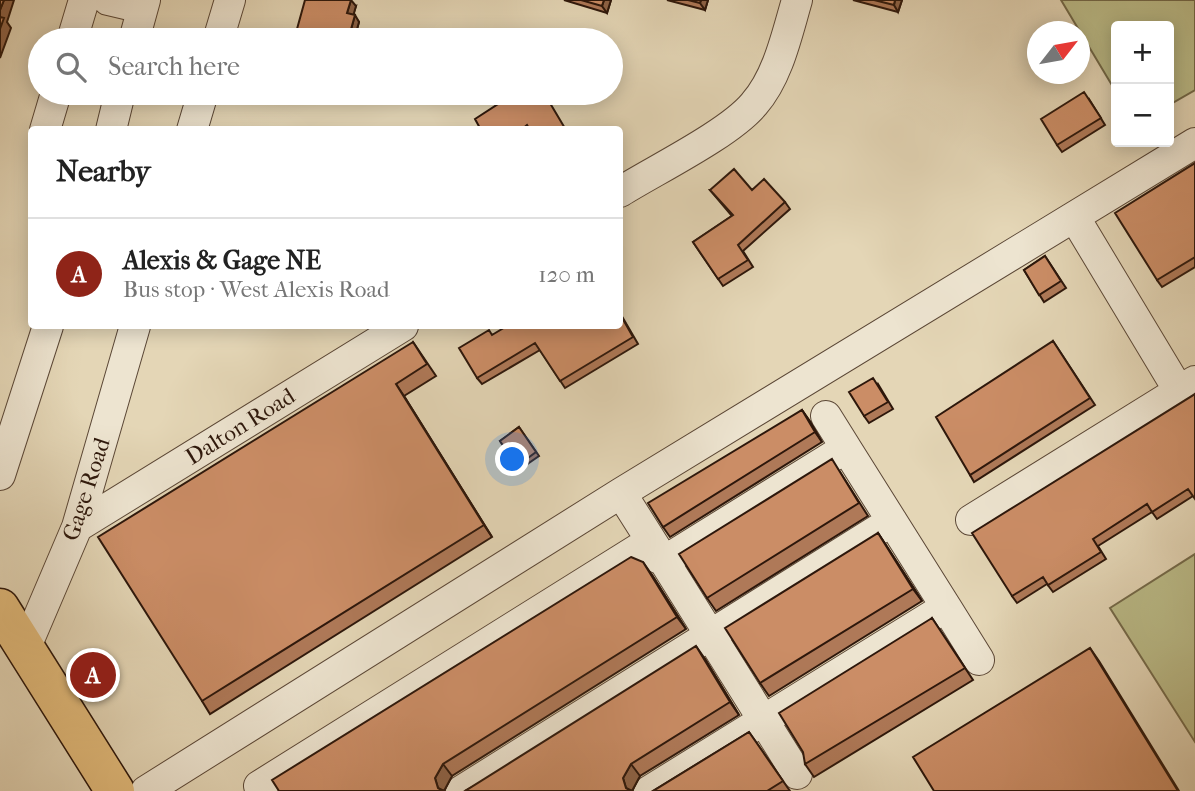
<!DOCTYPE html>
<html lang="en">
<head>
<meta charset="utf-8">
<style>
	body { margin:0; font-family:"IM FELL French Canon",serif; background:#f6f6f6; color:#222 }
	.controls { position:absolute; right:21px; top:21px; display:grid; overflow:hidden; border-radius:7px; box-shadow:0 4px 18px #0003 }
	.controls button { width:63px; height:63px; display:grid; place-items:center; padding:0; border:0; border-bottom:2px solid #e0e0e0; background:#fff; color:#222; font:35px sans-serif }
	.compass { position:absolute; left:1027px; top:21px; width:63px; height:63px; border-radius:50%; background:#fff; box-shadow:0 4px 18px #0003; rotate:59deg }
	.you { position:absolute; left:513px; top:460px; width:24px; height:24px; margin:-18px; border:5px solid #fff; border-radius:50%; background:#1a73e8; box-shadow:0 0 0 10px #1a73e833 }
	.badge { display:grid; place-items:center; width:46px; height:46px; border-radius:50%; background:#8f2418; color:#fff; font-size:23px; font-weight:700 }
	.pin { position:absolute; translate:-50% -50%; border:4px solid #fff; box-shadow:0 2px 7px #0006 }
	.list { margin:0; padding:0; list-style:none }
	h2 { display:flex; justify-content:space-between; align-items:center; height:91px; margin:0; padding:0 28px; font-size:30px }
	h2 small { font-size:23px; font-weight:400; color:#767676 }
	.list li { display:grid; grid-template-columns:46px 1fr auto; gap:21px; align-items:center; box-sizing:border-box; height:112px; padding:0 28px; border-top:2px solid #e0e0e0 }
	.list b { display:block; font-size:26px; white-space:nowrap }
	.list p { margin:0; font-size:23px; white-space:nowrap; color:#767676 }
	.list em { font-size:23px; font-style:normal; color:#767676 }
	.icon { flex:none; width:38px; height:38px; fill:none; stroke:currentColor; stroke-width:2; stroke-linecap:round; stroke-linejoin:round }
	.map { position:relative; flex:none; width:1195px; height:791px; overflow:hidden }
	.search { position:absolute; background:#fff; box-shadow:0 4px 18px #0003; left:28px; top:28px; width:595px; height:77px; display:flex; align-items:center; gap:18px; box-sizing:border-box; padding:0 24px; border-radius:38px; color:#767676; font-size:26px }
	.panel { position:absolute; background:#fff; box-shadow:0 4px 18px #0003; left:28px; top:126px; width:595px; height:203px; border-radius:7px }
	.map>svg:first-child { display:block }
	.green { fill:#bbbc89; stroke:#746a4a; stroke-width:2 }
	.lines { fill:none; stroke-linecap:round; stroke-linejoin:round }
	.minor-casing { stroke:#5b4736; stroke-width:32 }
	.major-casing { stroke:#2d170b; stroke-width:41 }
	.minor { stroke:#ede4d0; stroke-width:30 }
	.major { stroke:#e2bb7b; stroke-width:38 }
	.wall { fill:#af7958; stroke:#2d170b; stroke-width:2 }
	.shaded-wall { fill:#8e6347; stroke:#2d170b; stroke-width:2 }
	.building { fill:#cb8d66; stroke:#2d170b; stroke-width:2 }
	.labels { text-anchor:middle; stroke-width:7; stroke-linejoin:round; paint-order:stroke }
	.street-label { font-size:23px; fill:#2d170b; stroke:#ede4d0 }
</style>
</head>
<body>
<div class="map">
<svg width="1195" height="791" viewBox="0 0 1195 791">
	<rect width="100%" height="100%" fill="#e4d6b6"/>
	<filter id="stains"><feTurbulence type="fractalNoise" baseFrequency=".00286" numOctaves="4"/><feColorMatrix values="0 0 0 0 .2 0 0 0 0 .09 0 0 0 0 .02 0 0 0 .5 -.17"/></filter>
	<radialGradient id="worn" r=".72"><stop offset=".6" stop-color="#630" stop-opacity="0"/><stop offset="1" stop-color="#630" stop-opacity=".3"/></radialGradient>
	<path class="green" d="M 1061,0 L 1195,0 L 1195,90 L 1169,105 L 1169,26 L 1116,26 L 1116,92 Z
		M 1195,554 L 1195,742 L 1110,608 Z"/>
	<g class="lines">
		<g class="minor-casing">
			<path id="minor" d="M 108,0 L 142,8
				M 72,40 L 84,0
				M 134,40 L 145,0
				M 218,40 L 230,0
				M 45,130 L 56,93
				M 111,130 L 120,93
				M 192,130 L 203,93
				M 620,192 C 655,170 729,134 754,104 C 778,77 787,34 797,0
				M 1075,218 L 1179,391
				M 826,416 L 846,448
				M 0,475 L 48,326
				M 621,493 L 664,561
				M 971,520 L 1195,381
				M 77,527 L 403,326
				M 946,607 L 979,660
				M 25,649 L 77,527 L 135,326
				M 146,791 L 621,493 L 1195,143
				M 261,791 L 259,786 L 638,549 L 664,561
				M 461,791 L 892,521
				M 649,791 L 946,607 L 846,448 L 664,561 L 797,774"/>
		</g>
		<g class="major-casing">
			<path id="major" d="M 0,608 L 115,791"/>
		</g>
		<use href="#minor" class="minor"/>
		<use href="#major" class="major"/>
	</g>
	<path class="wall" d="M 564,0 L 611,0 L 607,13 Z
		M 667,0 L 708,0 L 705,10 Z
		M 853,0 L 902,0 L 898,12 Z
		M 356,6 L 353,15 L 359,22 L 354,40 L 319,40 L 302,35 L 297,29 Z
		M 1089,99 L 1105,125 L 1062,152 L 1057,145 Z
		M 1195,163 L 1195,267 L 1162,287 L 1157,280 Z
		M 710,190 L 752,190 L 785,202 L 790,209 L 743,251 L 753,267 L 723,286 L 693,242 L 732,216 Z
		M 1045,256 L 1066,288 L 1044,302 L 1024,270 Z
		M 620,313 L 638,344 L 565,388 L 540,350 L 482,384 L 477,378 L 492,335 Z
		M 1053,341 L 1095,405 L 974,482 L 970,475 Z
		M 413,342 L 436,376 L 404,396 L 492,537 L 210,714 L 202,701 Z
		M 878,384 L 893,409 L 869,423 L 864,416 Z
		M 1195,394 L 1193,496 L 1157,519 L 1152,512 L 1098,546 L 1106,559 L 1053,592 L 1047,584 L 1017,603 L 1012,596 Z
		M 802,410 L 809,420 L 822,442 L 670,537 L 663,527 Z
		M 519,427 L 539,456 L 520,469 L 500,441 Z
		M 840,472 L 868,516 L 716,611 L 707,598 Z
		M 878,533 L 922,601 L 769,696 L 760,683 Z
		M 652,575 L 686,629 L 452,776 L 444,791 L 279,791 Z
		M 932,618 L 973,680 L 814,777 L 805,764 Z
		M 705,659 L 739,715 L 640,776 L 632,791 L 465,791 Z
		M 749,732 L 790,791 L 653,791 Z"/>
	<path class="shaded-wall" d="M 4,0 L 14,0 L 7,22 L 11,28 L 0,58 L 0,10 Z
		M 351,0 L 356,6 L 352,20 L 347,13 Z
		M 604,0 L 611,0 L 607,13 L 602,6 Z
		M 701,0 L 708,0 L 705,10 L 700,3 Z
		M 895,0 L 902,0 L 898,12 L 894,5 Z
		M 355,15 L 359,22 L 354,40 L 348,40 Z
		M 396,384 L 404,396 L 492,537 L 484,525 Z
		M 802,410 L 809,420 L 822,442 L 815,432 Z
		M 878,533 L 886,545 L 922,601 L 913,589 Z
		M 643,562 L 652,575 L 686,629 L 677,617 Z
		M 696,646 L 705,659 L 739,715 L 730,702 Z
		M 1090,648 L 1099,661 L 1179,791 L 1178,791 Z
		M 443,764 L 452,776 L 444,791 L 438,788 L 435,778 Z
		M 631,764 L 640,776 L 632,791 L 626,788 L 623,778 Z"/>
	<path class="building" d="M 0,0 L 4,0 L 0,10 Z
		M 305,0 L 351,0 L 347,13 L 355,15 L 348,40 L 339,40 L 297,29 Z
		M 581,0 L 604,0 L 602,6 Z
		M 688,0 L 701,0 L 700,3 Z
		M 874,0 L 895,0 L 894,5 Z
		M 0,17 L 4,18 L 0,29 Z
		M 1084,92 L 1101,118 L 1057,145 L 1041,119 Z
		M 515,93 L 544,93 L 566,130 L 530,130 L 527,125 L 521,130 L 481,130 L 475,119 Z
		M 1195,163 L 1195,257 L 1157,280 L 1115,213 Z
		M 734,169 L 752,190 L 764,179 L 785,202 L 738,245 L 748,260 L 718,279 L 693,242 L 733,215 L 710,190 Z
		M 1045,256 L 1061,281 L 1039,295 L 1024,270 Z
		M 620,314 L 633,337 L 560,381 L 535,343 L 477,378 L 459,348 L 489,330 L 492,335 L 507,326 L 620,326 Z
		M 1053,341 L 1090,398 L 970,475 L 936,417 Z
		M 413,342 L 427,364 L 396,384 L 484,525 L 202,701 L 98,537 Z
		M 873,378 L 888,402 L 864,416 L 849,392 Z
		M 1195,394 L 1195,499 L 1188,489 L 1152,512 L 1147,504 L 1093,539 L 1101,552 L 1048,585 L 1043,577 L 1012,596 L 972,533 Z
		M 802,410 L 815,432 L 663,527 L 648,503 Z
		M 519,427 L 536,452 L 517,466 L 500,441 Z
		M 832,459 L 859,503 L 707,598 L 679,554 Z
		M 878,533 L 913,589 L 760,683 L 725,628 Z
		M 631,557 L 643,562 L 677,617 L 443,764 L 435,778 L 438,788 L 443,791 L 279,791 L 272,780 Z
		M 932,618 L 965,668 L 805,764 L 803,752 L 779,713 Z
		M 696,646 L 730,702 L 631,764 L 623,778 L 626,788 L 631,791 L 465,791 Z
		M 1090,648 L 1178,791 L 934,791 L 913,757 Z
		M 749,732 L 783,781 L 767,791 L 653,791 Z"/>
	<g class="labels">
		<g class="street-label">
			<text transform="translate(240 426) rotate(-32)" y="8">Dalton Road</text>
			<text transform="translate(86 489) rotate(-72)" y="8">Gage Road</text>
		</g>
	</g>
	<rect width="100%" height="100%" filter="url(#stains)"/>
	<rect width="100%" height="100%" fill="url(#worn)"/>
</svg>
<div class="controls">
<button>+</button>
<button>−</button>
</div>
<svg class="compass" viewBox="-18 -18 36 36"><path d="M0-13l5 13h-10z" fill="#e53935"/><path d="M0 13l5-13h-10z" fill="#767676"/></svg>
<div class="you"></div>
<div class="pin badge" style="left:93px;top:675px">A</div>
<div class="search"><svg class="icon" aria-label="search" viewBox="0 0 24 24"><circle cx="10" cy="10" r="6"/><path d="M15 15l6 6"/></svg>Search here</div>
<section class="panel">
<h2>Nearby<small></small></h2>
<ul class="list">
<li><span class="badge">A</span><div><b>Alexis &amp; Gage NE</b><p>Bus stop · West Alexis Road</p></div><em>120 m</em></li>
</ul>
</section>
</div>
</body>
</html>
